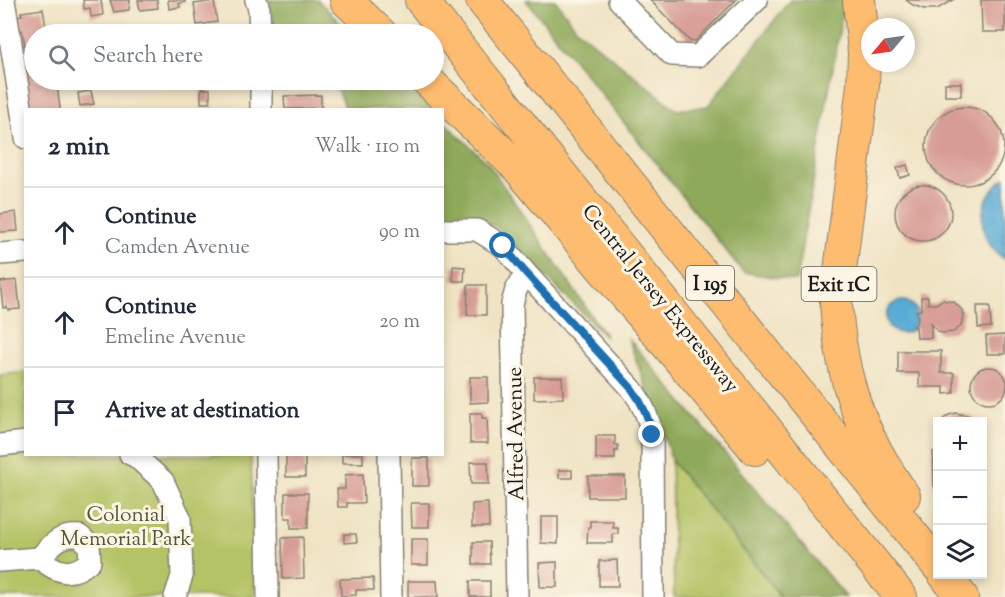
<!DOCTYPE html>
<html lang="en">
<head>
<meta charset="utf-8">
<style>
	body { margin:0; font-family:"Sorts Mill Goudy",serif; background:#f6f6f7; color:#1f2937 }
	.controls { position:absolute; right:18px; bottom:18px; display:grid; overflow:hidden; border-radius:0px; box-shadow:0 3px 9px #0003 }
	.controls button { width:54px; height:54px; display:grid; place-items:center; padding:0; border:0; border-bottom:2px solid #e0e1e3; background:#fff; color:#1f2937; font:30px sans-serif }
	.compass { position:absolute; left:861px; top:18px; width:54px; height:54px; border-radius:50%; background:#fff; box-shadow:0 3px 9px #0003; rotate:241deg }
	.stop { position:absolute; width:18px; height:18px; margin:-14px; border:4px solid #1f6fb2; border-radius:50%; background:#fff }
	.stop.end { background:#1f6fb2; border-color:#fff; box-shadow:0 2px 6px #0008 }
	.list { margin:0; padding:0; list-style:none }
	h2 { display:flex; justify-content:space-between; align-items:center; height:78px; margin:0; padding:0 24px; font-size:26px }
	h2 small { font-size:20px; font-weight:400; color:#747a83 }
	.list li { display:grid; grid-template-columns:39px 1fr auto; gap:18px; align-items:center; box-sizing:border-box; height:90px; padding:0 24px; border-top:2px solid #e0e1e3 }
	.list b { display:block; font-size:22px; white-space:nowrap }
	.list p { margin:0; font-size:20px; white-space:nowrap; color:#747a83 }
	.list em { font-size:20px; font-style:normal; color:#747a83 }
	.icon { flex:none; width:33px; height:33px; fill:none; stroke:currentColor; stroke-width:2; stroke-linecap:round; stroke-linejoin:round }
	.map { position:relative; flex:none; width:1005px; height:597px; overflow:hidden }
	.search { position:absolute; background:#fff; box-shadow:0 3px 9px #0003; left:24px; top:24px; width:420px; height:66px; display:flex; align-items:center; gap:15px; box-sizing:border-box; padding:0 21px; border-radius:33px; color:#747a83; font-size:22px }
	.panel { position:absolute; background:#fff; box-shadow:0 3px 9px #0003; left:24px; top:108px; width:420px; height:348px; border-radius:0px }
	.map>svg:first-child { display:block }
	.green { fill:#b4c365; stroke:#687040; stroke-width:1.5 }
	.forest { fill:#8fa95a; stroke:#56623b; stroke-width:1.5 }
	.water { fill:#59abd4; stroke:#3a6478; stroke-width:1.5 }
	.building { fill:#d79c95 }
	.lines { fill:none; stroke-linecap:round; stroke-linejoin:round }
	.minor-casing { stroke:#868070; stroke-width:24 }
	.highway-casing { stroke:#868070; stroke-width:34 }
	.minor { stroke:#fff; stroke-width:21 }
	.highway { stroke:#febc70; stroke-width:32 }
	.route { stroke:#1f6fb2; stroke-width:8 }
	.labels { text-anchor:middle; stroke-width:6; stroke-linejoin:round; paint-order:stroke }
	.shield { fill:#fcf5e5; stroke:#5f5d58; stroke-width:1.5 }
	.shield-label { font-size:20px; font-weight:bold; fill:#1c1c1c }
	.street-label { font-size:21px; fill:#1c1c1c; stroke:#fcf5e5 }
	.park-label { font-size:21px; fill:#515636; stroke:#fcf5e5 }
</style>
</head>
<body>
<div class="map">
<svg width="1005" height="597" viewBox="0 0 1005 597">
	<rect width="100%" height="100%" fill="#fcf5e5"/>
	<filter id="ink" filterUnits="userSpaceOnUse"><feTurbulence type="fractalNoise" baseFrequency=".0167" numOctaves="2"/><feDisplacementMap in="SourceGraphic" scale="12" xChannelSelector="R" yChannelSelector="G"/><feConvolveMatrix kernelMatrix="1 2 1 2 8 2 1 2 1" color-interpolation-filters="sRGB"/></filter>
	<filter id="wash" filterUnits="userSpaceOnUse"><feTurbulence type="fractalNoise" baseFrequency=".008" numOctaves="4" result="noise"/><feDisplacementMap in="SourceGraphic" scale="24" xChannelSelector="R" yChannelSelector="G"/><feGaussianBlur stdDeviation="1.35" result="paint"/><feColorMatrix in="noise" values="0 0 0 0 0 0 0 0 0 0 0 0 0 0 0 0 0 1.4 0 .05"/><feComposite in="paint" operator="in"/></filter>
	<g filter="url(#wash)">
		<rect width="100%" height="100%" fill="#efe3c3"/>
		<path class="green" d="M 25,372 L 26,454 L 251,455 L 255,597 L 0,597 L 0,375 Z
			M 671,460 L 781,597 L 674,597 Z"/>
		<path class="forest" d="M 268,0 L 318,0 L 351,34 L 276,34 Z
			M 526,0 L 555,0 L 578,30 L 677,110 L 708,106 L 790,0 L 846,0 L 844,3 L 796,281 L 743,272 Z
			M 334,80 L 399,80 L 432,109 L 345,109 Z
			M 442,120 L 488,163 L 606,337 L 496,226 L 446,213 L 442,207 Z
			M 628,338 L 846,597 L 781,597 L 671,460 L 666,442 Z"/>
		<path class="water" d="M 1005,178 L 1005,259 C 974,241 976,197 1005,178 Z
			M886 317a16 16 0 1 1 32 0a16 16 0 1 1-32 0Z"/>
		<g id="blocks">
			<path class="building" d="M 83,0 L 101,0 L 103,15 L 91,17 L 90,8 L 84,9 Z
				M 110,0 L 130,0 L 129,10 L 114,12 Z
				M 138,0 L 157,0 L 158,8 L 140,10 Z
				M 168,0 L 185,0 L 185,2 L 179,3 L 180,7 L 169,9 Z
				M 650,0 L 736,0 L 695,41 L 690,41 Z
				M 906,0 L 953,0 L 937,9 L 924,9 L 913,5 Z
				M 981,0 L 1005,0 L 1005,32 L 982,32 Z
				M 214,1 L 217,22 L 197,25 L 194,4 Z
				M 43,9 L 47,34 L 34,34 L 34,80 L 78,80 L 79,83 L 57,86 L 60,108 L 59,110 L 30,110 L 17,46 L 25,45 L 22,30 L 15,31 L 13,17 L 22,15 L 21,12 Z
				M 945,83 L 961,83 L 961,96 L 945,96 Z
				M 201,89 L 210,89 L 210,103 L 201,103 Z
				M 91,91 L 94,104 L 80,106 L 78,93 Z
				M 321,95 L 321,108 L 285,109 L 284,96 Z
				M926 146a39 39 0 1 1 78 0a39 39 0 1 1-78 0Z
				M 907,165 L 910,175 L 900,178 L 897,168 Z
				M895 213a28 28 0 1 1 56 0a28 28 0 1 1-56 0Z
				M 16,212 L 18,231 L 0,232 L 0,214 Z
				M 453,266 L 465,267 L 464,281 L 453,281 Z
				M 17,280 L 20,309 L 8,310 L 7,307 L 3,308 L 0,282 Z
				M 468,285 L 486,285 L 486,315 L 467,315 Z
				M 921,297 L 928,297 L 928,304 L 936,304 L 942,300 L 954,302 L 962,310 L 963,315 L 961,326 L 953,332 L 942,333 L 937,331 L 931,323 L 931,338 L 917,338 L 916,327 L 914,327 L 918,319 L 916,311 L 921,310 Z
				M 977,306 L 990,306 L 991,327 L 978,328 Z
				M 1005,335 L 1005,354 L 987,354 L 986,336 Z
				M 898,351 L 941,351 L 941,373 L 954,373 L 954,393 L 944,394 L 944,387 L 919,387 L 919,373 L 898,373 Z
				M971 385a18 18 0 1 1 36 0a18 18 0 1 1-36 0Z
				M 470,377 L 488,377 L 488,402 L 470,403 Z
				M 534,377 L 562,377 L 563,398 L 534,399 Z
				M 470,413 L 482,413 L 482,418 L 487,418 L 488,443 L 470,443 Z
				M 956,413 L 970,416 L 977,422 L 940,422 L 949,415 Z
				M 596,436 L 615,436 L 615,445 L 618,445 L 618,451 L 615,451 L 615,459 L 596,459 Z
				M 938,449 L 938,488 L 934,486 L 933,452 Z
				M 342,454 L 363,454 L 363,463 L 342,463 Z
				M 286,455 L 305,455 L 305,477 L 286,477 Z
				M 412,458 L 429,458 L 429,486 L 412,486 Z
				M 470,462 L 488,462 L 489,484 L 471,484 Z
				M 559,470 L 572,470 L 572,478 L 559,478 Z
				M 363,474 L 364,503 L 347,503 L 347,507 L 338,507 L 337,489 L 345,489 L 345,475 Z
				M 588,476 L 625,476 L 625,497 L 588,497 Z
				M 285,493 L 308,493 L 308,528 L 291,528 L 291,518 L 285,518 Z
				M 411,503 L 429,503 L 429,527 L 412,527 Z
				M 488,503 L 489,527 L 472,527 L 472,504 Z
				M 541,517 L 558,517 L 558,544 L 541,543 Z
				M 590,521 L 613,521 L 613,528 L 618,528 L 618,534 L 613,534 L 613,543 L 587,543 L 588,527 L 590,527 Z
				M 344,534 L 356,534 L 357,542 L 344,543 Z
				M 303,537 L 304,578 L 283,579 L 282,538 Z
				M 411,539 L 428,539 L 428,565 L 411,565 Z
				M 473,542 L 489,542 L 490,564 L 473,564 Z
				M 617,560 L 618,586 L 599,586 L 599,561 Z
				M 557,562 L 557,587 L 540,587 L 539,563 Z
				M 373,578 L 374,590 L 356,590 L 356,595 L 341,596 L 340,579 Z
				M 408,581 L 437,581 L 438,597 L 408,597 Z
				M 470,581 L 490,581 L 490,597 L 470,597 Z"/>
		</g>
	</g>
	<g filter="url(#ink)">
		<use href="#blocks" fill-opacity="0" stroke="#868070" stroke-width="1.5"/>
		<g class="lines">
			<g class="minor-casing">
				<path id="minor" d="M 4,0 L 26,138
					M 256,0 L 259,9 L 260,34
					M 619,0 L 672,55 L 698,56 L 757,0
					M 261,80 L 261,110
					M 442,230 L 477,230 L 503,246 L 526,273 L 632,389 C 643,404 649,417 652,435 L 653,597
					M 0,254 L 26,252
					M 0,445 L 26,442
					M 130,454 L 135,456 L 163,481 L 180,518 L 182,576 L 175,597
					M 266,454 L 268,597
					M 389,454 L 391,597
					M 0,561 L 39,558 C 53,544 59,534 80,536 L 89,545 L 90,561 C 72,578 57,573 39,558
					M 517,597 L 512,304 L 516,290 L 526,273"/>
			</g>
			<g class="highway-casing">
				<path id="highway" d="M 346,0 L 381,34
					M 421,0 L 901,597
					M 482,0 L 938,566
					M 859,0 L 864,52 L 863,85 L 836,303 C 841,380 860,433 904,496
					M 427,80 L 517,167 L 755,449
					M 944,574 L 962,597"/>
			</g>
			<use href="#minor" class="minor"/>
			<use href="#highway" class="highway"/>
		</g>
	</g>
	<g class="lines" filter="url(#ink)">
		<path class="route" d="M 503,246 L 526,273 L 632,389 C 643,404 649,417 652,435"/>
	</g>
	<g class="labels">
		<g class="shield">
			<rect x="686" y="266" width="48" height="34" rx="4.5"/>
			<rect x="801.5" y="267" width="75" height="34" rx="4.5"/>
		</g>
		<g class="shield-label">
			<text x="710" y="290">I 195</text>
			<text x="839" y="291">Exit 1C</text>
		</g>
		<g class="street-label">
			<text transform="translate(661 298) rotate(51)" y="7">Central Jersey Expressway</text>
			<text transform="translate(515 434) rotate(-91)" y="7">Alfred Avenue</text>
		</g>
		<g class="park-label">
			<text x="126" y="521">Colonial<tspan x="126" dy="24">Memorial Park</tspan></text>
		</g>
	</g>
</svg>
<div class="controls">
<button>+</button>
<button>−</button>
<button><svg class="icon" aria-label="layers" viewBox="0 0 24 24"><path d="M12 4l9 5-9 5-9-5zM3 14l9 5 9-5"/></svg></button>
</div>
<svg class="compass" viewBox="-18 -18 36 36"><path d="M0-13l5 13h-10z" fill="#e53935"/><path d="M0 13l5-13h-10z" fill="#747a83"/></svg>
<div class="stop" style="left:503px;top:246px"></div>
<div class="stop end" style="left:652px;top:435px"></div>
<div class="search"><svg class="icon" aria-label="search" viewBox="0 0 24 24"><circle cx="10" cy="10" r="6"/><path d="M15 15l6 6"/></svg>Search here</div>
<section class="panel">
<h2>2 min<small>Walk · 110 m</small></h2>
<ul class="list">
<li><svg class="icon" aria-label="ahead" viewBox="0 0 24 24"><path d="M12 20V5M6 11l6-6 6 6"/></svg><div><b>Continue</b><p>Camden Avenue</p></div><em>90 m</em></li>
<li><svg class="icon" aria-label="ahead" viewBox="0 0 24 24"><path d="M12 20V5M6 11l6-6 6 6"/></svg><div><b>Continue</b><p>Emeline Avenue</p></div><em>20 m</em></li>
<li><svg class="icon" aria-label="arrive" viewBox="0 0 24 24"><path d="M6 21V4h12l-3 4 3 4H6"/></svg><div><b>Arrive at destination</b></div></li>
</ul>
</section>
</div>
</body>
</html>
